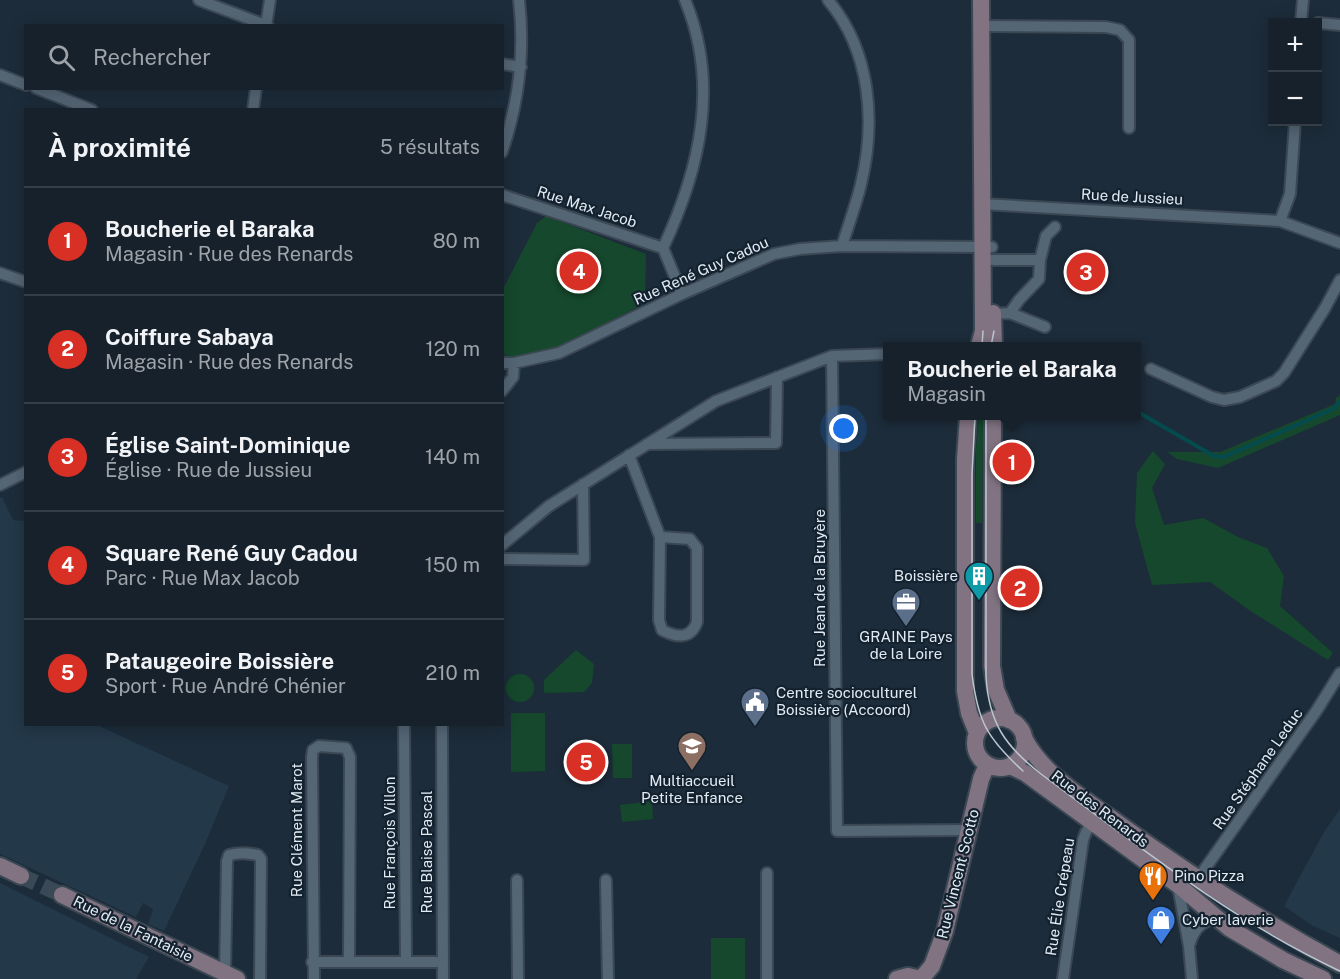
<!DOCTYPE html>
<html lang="fr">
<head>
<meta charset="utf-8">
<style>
	body { margin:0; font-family:"Public Sans",sans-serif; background:#1f2934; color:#f1f3f6 }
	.controls { position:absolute; right:18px; top:18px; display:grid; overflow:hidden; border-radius:0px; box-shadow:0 3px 15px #0003 }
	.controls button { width:54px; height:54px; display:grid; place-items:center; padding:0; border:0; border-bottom:2px solid #353e48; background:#16212c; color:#f1f3f6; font:30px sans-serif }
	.you { position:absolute; left:844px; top:429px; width:21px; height:21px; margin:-15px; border:4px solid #fff; border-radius:50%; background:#1a73e8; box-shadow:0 0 0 9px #1a73e833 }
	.badge { display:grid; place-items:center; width:39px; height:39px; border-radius:50%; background:#d93025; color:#fff; font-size:20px; font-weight:700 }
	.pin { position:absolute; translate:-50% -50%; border:3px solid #fff; box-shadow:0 2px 6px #0006 }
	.popup { position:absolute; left:883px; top:342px; width:258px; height:78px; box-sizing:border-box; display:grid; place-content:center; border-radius:0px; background:#16212c; filter:drop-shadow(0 2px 4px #0005); font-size:20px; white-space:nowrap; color:#9ea3a9 }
	.popup b { font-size:22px; color:#f1f3f6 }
	.popup::after { content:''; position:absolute; left:50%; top:100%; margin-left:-12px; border:12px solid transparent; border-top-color:#16212c }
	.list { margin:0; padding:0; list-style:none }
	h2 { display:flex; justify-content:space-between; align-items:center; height:78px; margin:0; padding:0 24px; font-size:26px }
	h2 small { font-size:20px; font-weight:400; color:#9ea3a9 }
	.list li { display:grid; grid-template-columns:39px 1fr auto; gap:18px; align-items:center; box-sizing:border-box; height:108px; padding:0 24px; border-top:2px solid #353e48 }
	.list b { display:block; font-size:22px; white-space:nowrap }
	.list p { margin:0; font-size:20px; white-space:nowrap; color:#9ea3a9 }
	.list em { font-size:20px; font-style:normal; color:#9ea3a9 }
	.icon { flex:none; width:33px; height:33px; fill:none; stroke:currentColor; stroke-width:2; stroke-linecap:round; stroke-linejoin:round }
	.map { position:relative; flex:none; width:1340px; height:979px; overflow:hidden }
	.search { position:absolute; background:#16212c; box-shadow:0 3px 15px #0003; left:24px; top:24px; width:480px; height:66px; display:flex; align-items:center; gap:15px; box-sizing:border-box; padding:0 21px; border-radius:0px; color:#9ea3a9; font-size:22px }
	.panel { position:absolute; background:#16212c; box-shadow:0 3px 15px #0003; left:24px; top:108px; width:480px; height:618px; border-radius:0px }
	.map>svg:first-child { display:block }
	.built { fill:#233849 }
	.green { fill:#15482c }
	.water { fill:#054b4e }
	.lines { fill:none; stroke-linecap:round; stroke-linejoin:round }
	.stream { stroke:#054b4e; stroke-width:4 }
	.secondary-tunnel { stroke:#3a4956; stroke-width:16; stroke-dasharray:16 8; stroke-linecap:butt }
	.street-casing { stroke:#3b4854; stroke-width:14 }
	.secondary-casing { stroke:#3b4854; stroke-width:20 }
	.street { stroke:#546574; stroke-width:10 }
	.secondary { stroke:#817382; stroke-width:16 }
	.tram { stroke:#bbc6d0; stroke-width:1.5 }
	.labels { text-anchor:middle; stroke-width:4.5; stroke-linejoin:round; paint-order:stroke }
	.street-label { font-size:15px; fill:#e1ebf4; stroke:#14222f }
	.poi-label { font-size:15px; fill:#e1ebf4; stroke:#14222f; text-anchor:start }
</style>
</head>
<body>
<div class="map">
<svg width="1340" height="979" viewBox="0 0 1340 979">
	<rect width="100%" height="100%" fill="#1d2c3a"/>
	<path class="built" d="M 2,497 L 13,520 L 25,521 L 26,724 L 97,725 L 229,786 L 205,844 L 164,931 L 148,924 L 153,909 L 143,903 L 136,917 L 0,854 L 0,498 Z
		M 1340,809 L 1340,938 L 1313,926 L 1284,906 L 1324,832 Z
		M 0,883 L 149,957 L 136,979 L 0,979 Z"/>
	<path class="green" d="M 546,216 L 646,254 L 645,303 L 544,356 L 506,357 L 503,351 L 503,289 L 537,223 Z
		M 1340,395 L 1340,415 L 1218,468 L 1177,459 L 1167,452 L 1220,452 L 1335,404 L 1336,398 Z
		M 979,416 L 983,416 L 982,523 L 976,523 L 976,448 Z
		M 1153,451 L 1165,464 L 1152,488 L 1164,525 L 1203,518 L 1238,537 L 1267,548 L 1284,576 L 1280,606 L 1333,653 L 1328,660 L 1249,610 L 1210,582 L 1152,585 L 1135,523 L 1137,473 Z
		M 576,650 L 594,664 L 592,683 L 584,692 L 544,693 L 544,680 Z
		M506 688a14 14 0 1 1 28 0a14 14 0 1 1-28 0Z
		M 511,713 L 545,713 L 545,771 L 511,772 Z
		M 612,744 L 632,744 L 632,778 L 613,778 Z
		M 652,801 L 653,819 L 622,822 L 620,805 Z
		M 711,938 L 745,938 L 745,979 L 711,979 Z"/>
	<path class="water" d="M569 761a17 17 0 1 1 34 0a17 17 0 1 1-34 0Z"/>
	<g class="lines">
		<path class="stream" d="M 1136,411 L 1214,456 L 1224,457 L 1333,409 L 1340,402"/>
		<path class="secondary-tunnel" d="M 21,876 L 62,895"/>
		<g class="street-casing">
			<path id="street" d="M 199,0 L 268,26
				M 828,0 C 871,51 876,122 861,184 C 856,205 848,226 842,246
				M 1301,22 L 1303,0
				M 1318,23 L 1340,25
				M 266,26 L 270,0
				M 981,26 L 1106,27 L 1120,30 L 1129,40 L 1129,128
				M 502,64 L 521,67
				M 0,75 L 26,85
				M 36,88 L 92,110
				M 253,110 L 256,88
				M 502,152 C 519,102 525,52 519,0
				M 502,195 L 663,248
				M 982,204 L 1280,221 L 1340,243
				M 1280,221 L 1290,194 L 1295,122
				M 992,260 L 1040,260 L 1039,279 L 1019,300 L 1010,313
				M 1040,260 L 1046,236 L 1055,227
				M 0,273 L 26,282
				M 682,294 L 663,248 C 700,169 720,84 685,0
				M 993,314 L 1010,313 L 1045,327
				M 832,356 L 837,831 L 970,830
				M 502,363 L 514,363 L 559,353 L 682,294 L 774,254 L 800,249 L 842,246 L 992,247
				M 1151,369 L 1212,397 L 1224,400 L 1240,397 L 1276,381 L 1284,373 L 1325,308 L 1340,280
				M 502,391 L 513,377 L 514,363
				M 647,444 L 776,443 L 777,377
				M 629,455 L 660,537 L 659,620 L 662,630 C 677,638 691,639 697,622 L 697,548 L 690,539 L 660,537
				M 0,485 L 26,472
				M 502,545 L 549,506 L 716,401 L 832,356 L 888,354
				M 502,559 L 584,560 L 583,484
				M 404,724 L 406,962
				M 442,724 L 443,979
				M 767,873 L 767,979
				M 517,880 L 518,979
				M 606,880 L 608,979
				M 1197,880 L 1317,710 L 1340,673
				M 1178,886 L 1189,946 L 1192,979
				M 1190,943 C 1194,929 1201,923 1214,918
				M 312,962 L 443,962
				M 225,973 L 227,861 L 229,855 C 239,852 249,853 258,855 L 261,859 L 260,979
				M 314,979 L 312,757 L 313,750 L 319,746 L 346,748 L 350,757 L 349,962
				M 1063,979 L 1083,840 L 1086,832 L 1093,822"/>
		</g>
		<g class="secondary-casing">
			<path id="secondary" d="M 993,313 L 994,346
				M 979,346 L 983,331 L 981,0
				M 968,416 L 965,459 L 965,691 L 969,713 L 977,733
				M 993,416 L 992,666 L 996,690 L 1009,720
				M975 743a25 25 0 1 1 50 0a25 25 0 1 1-50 0Z
				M 1024,738 C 1042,773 1080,796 1111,818 C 1185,872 1260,920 1340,964
				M 1010,766 L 1025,773 L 1178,885 L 1229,928 L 1283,960 L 1323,979
				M 0,866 L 21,876
				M 62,895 L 237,979
				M 897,979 L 908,976 L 921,979 L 932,966 L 945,931 L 981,779 L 987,765"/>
		</g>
		<use href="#street" class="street"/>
		<use href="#secondary" class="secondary"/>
		<path class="tram" d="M 982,346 L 983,331
			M 991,346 L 994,331
			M 975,416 L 972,475 L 972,674 C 978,722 987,738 1023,771
			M 986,416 L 986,677 C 989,723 1005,746 1041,774 C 1137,845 1231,920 1340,971"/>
	</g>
	<defs>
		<g id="building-pin" transform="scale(1.5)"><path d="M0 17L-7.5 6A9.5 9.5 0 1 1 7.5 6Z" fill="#0f9aa8" stroke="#14222f"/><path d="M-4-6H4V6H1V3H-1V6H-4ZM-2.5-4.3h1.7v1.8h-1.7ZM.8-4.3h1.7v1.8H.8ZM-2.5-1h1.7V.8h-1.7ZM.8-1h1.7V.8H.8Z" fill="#fff"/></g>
		<g id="office-pin" transform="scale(1.5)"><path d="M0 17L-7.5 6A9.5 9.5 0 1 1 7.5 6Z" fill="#5c6f8a" stroke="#14222f"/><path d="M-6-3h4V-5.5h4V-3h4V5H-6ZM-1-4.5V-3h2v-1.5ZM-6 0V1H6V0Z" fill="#fff"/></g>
		<g id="civic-pin" transform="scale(1.5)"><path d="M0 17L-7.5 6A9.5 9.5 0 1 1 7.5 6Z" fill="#5c6f8a" stroke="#14222f"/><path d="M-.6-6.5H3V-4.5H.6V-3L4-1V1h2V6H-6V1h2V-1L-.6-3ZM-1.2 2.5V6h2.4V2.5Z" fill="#fff"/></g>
		<g id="school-pin" transform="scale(1.5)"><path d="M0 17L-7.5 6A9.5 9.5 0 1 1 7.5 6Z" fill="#8d6e63" stroke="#14222f"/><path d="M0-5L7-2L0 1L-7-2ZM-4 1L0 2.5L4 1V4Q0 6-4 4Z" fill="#fff"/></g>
		<g id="restaurant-pin" transform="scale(1.5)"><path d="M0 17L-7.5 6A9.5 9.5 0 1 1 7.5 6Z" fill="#e8710a" stroke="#14222f"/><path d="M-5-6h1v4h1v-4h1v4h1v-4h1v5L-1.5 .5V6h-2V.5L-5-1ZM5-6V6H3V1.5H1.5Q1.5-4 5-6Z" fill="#fff"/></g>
		<g id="shop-pin" transform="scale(1.5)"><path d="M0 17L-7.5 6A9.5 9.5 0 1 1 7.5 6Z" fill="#3f7fe0" stroke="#14222f"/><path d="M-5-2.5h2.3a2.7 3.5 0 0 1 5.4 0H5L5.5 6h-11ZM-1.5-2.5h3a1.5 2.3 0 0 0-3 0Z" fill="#fff"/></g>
	</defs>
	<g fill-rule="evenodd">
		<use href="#building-pin" x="979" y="576"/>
		<use href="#office-pin" x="906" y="602"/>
		<use href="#civic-pin" x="755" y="702"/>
		<use href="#school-pin" x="692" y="746"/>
		<use href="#restaurant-pin" x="1153" y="876"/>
		<use href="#shop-pin" x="1161" y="920"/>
	</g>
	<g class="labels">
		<g class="street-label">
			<text transform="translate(1132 197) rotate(3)" y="5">Rue de Jussieu</text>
			<text transform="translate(587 207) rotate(18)" y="5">Rue Max Jacob</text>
			<text transform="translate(701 271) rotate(-24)" y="5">Rue René Guy Cadou</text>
			<text transform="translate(820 588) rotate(-90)" y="5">Rue Jean de la Bruyère</text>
			<text transform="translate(1258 769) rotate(-55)" y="5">Rue Stéphane Leduc</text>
			<text transform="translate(1100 809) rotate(37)" y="5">Rue des Renards</text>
			<text transform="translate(297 830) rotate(-90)" y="5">Rue Clément Marot</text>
			<text transform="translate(390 843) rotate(-90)" y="5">Rue François Villon</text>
			<text transform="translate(427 852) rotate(-90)" y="5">Rue Blaise Pascal</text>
			<text transform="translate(958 874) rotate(-76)" y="5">Rue Vincent Scotto</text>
			<text transform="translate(1060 897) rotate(-81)" y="5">Rue Élie Crépeau</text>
			<text transform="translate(133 929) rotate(26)" y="5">Rue de la Fantaisie</text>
		</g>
		<g class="poi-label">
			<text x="958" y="581" text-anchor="end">Boissière</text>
			<text x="906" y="642" text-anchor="middle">GRAINE Pays<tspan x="906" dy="17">de la Loire</tspan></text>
			<text x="776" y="698">Centre socioculturel<tspan x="776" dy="17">Boissière (Accoord)</tspan></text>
			<text x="692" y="786" text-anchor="middle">Multiaccueil<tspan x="692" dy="17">Petite Enfance</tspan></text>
			<text x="1174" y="881">Pino Pizza</text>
			<text x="1182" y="925">Cyber laverie</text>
		</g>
	</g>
</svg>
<div class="controls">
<button>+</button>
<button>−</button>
</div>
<div class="you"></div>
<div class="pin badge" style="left:1012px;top:462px">1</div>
<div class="popup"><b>Boucherie el Baraka</b>Magasin</div>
<div class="pin badge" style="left:1020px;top:588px">2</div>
<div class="pin badge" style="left:1086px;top:272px">3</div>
<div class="pin badge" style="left:579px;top:271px">4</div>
<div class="pin badge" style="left:586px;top:762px">5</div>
<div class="search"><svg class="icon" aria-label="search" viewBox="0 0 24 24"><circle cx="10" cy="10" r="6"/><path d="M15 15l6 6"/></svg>Rechercher</div>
<section class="panel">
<h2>À proximité<small>5 résultats</small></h2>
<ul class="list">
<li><span class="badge">1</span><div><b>Boucherie el Baraka</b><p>Magasin · Rue des Renards</p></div><em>80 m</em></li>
<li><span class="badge">2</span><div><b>Coiffure Sabaya</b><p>Magasin · Rue des Renards</p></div><em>120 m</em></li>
<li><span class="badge">3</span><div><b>Église Saint-Dominique</b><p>Église · Rue de Jussieu</p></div><em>140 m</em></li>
<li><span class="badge">4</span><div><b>Square René Guy Cadou</b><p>Parc · Rue Max Jacob</p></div><em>150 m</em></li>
<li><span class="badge">5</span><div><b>Pataugeoire Boissière</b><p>Sport · Rue André Chénier</p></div><em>210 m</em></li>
</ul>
</section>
</div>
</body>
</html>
